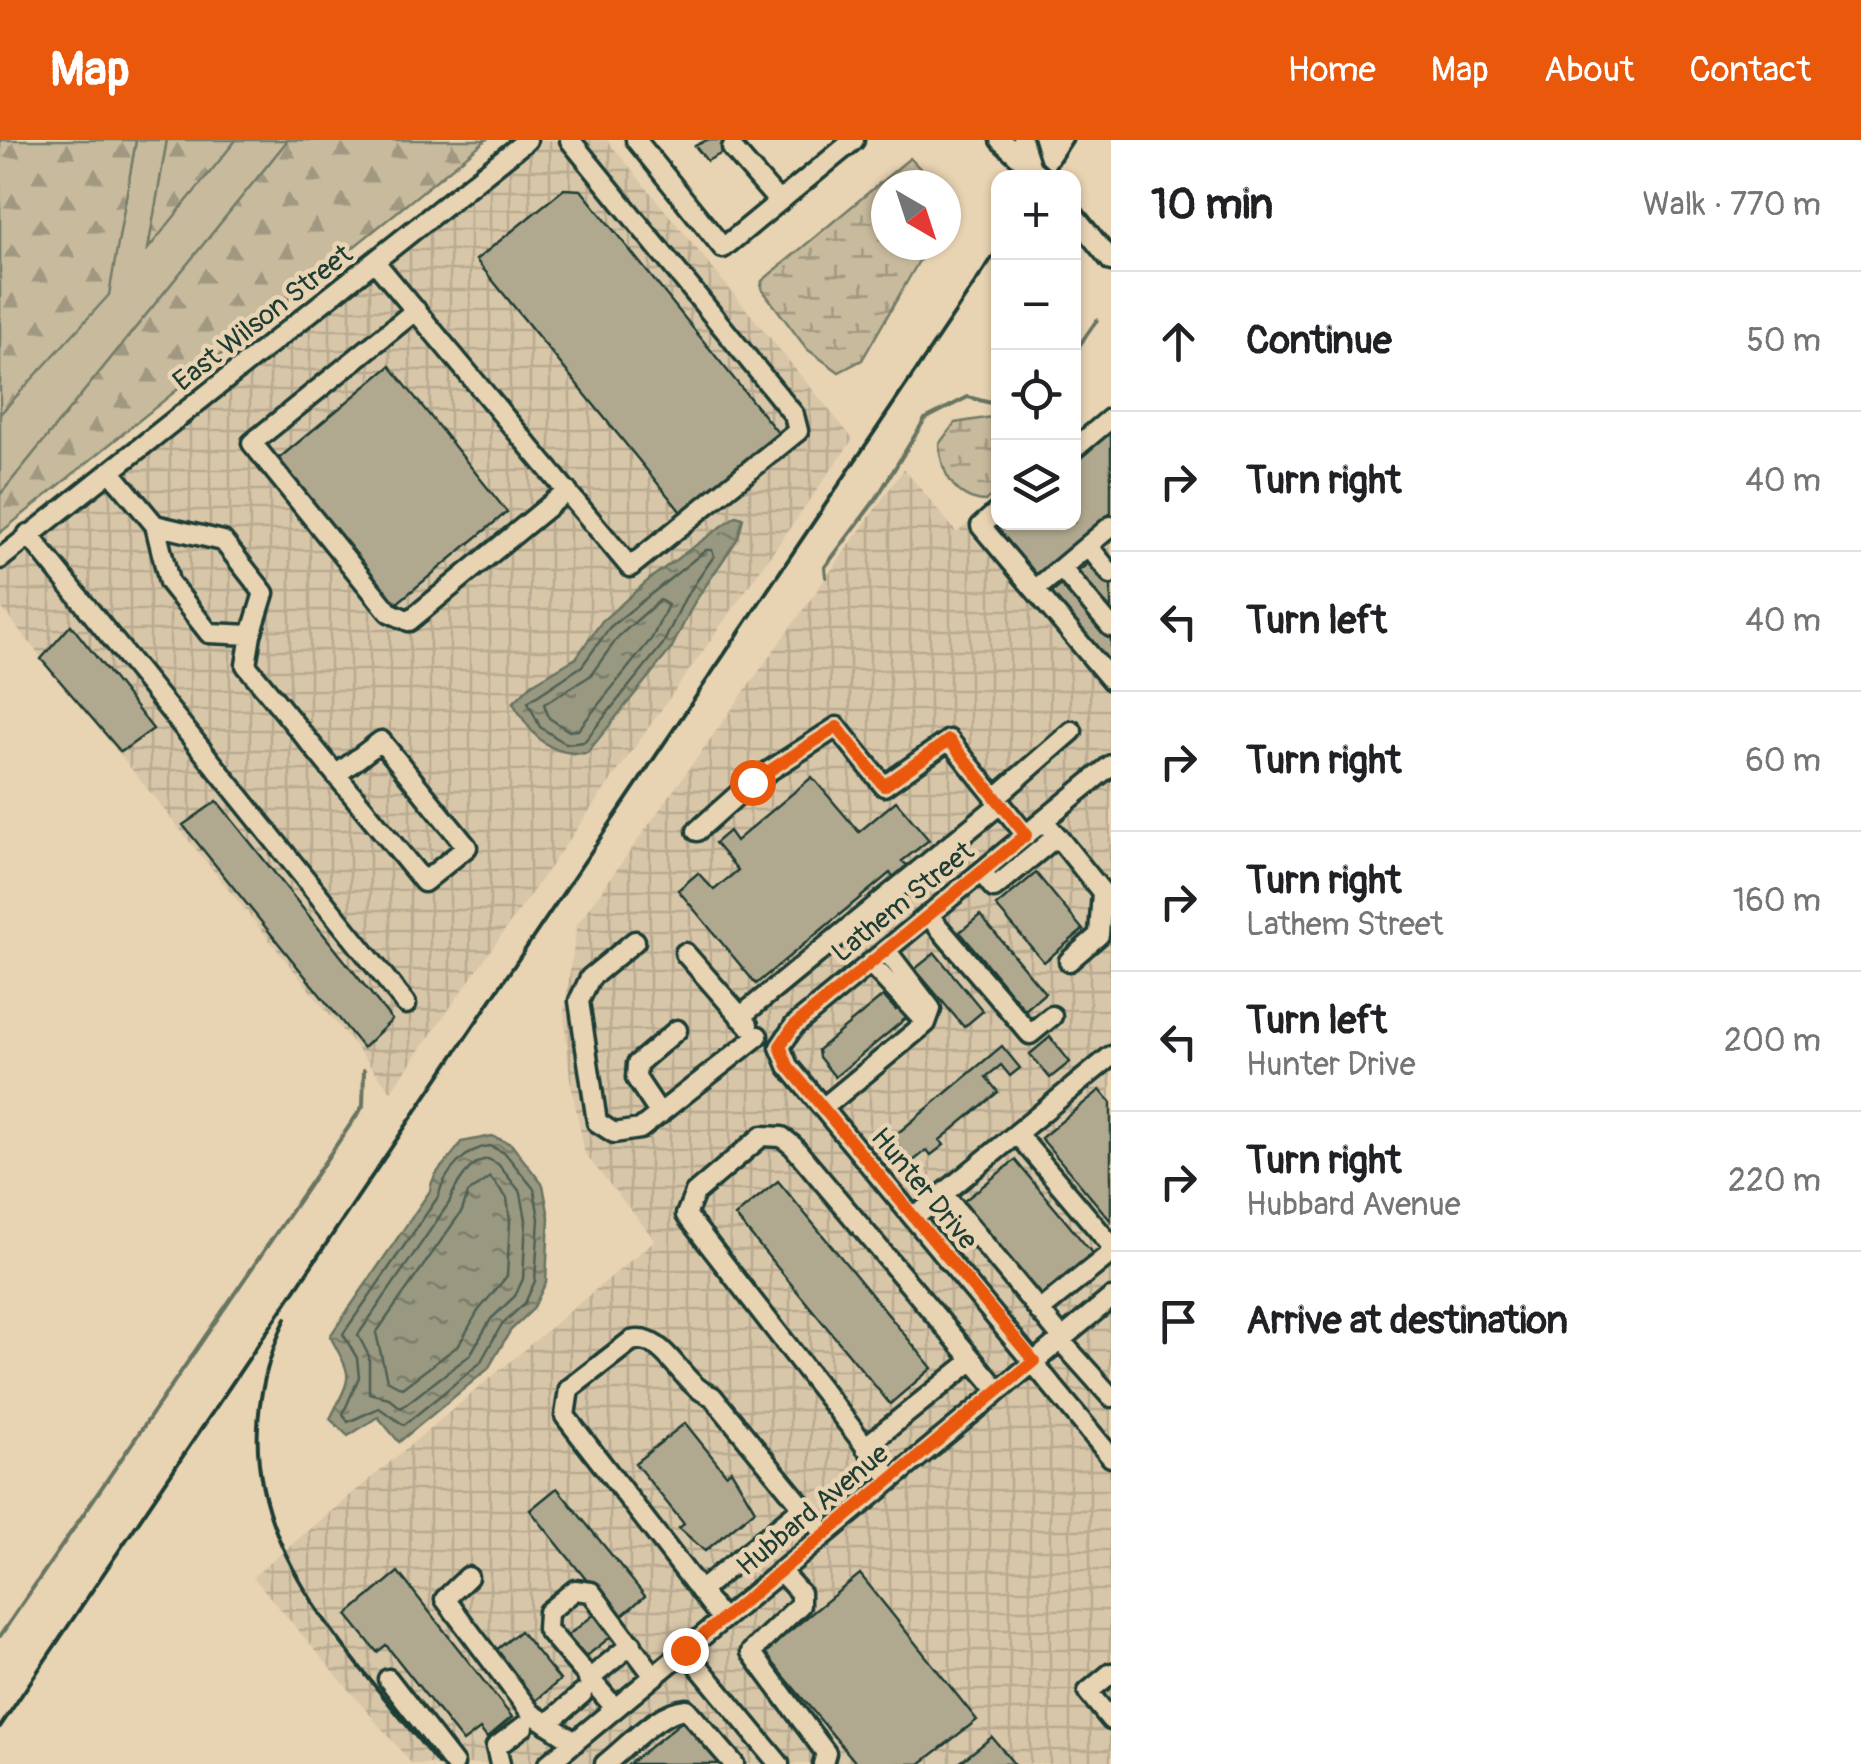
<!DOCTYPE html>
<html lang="en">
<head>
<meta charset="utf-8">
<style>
	body { margin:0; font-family:Pangolin,sans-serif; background:#f2f2f2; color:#202124 }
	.controls { position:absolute; right:30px; top:30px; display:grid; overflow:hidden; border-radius:20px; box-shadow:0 2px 8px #0004 }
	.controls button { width:90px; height:90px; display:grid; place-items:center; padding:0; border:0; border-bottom:2px solid #e0e0e0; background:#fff; color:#202124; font:50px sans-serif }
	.compass { position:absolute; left:871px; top:30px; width:90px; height:90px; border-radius:50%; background:#fff; box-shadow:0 2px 8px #0004; rotate:141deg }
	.stop { position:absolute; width:30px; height:30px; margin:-22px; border:8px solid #ea580c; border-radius:50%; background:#fff }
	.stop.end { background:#ea580c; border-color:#fff; box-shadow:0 2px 10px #0008 }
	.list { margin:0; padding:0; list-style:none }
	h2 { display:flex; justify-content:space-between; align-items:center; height:130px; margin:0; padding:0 40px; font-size:42px }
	h2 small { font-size:32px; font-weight:400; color:#757577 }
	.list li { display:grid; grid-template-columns:65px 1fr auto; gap:30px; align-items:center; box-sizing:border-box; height:140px; padding:0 40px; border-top:2px solid #e0e0e0 }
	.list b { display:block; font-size:38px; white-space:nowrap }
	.list p { margin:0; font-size:32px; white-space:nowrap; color:#757577 }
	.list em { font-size:32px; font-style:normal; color:#757577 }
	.icon { flex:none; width:55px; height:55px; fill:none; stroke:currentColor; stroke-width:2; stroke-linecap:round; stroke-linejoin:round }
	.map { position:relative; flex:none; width:1111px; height:1624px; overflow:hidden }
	header { display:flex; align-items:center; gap:60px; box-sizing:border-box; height:140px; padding:0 50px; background:#ea580c; color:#fff }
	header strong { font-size:48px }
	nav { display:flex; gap:55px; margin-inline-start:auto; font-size:35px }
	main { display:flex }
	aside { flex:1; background:#fff }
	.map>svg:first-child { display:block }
	.industrial { fill:url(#industrial-grid) }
	.green { fill:#c7ba9d; stroke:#737c68; stroke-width:2.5 }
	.forest { fill:url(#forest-firs); stroke:#737c68; stroke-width:2.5 }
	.wetland { fill:url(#wetland-marsh); stroke:#737c68; stroke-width:2.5 }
	.water { fill:url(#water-ripples); stroke:#687462; stroke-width:2.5 }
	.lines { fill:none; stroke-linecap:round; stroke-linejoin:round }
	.shore { stroke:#506152; stroke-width:2.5 }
	.stream { stroke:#687462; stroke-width:4 }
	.building { fill:#b1a98f; stroke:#1f3d34; stroke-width:2.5 }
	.minor-casing { stroke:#1f3d34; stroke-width:25 }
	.minor { stroke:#e8d3b2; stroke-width:18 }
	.rail { stroke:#1f3d34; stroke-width:4 }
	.route { stroke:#ea580c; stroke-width:12 }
	.labels { text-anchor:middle; stroke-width:9; stroke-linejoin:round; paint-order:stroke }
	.street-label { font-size:28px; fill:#1f3d34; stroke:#e8d3b2 }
</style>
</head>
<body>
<header>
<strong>Map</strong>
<nav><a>Home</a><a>Map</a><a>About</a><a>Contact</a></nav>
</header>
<main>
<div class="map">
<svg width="1111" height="1624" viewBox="0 0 1111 1624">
	<defs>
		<pattern id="industrial-grid" width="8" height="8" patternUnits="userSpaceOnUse" patternTransform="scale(2.5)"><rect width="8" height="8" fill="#d8c6a8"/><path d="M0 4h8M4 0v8" fill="none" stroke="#b9ab91"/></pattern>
		<pattern id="forest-firs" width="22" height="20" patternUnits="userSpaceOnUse" patternTransform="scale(2.5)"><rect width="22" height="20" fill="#c7ba9d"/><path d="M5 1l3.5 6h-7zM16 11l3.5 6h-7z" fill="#a19881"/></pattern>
		<pattern id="wetland-marsh" width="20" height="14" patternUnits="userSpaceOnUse" patternTransform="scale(2.5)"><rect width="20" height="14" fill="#c7ba9d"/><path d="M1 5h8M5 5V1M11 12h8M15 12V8" fill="none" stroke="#a19881"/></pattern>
		<pattern id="water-ripples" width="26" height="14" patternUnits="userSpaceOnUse" patternTransform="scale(2.5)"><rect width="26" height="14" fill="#999880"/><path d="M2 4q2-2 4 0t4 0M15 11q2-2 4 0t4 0" fill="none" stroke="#7c7d6a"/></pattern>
	</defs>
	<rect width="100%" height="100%" fill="#e8d3b2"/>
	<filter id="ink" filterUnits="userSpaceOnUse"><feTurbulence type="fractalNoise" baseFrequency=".01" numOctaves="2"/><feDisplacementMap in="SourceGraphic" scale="20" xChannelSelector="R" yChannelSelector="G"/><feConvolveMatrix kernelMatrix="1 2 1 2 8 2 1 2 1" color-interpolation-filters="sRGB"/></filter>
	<g filter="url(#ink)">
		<path class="industrial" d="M 543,0 L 607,0 L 853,299 L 391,951 L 0,466 L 0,434 Z
			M 1111,263 L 1111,1624 L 412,1624 L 253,1437 L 655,1100 L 585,1014 L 570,939 L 564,873 L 577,785 L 904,329 L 957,393 L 998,358 L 998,382 L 1074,382 L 1074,295 Z"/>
		<path class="green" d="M 136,0 L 167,0 L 149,107 L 236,0 L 288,0 L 0,355 L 0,274 L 108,155 Z"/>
		<path class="forest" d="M 0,0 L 136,0 L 109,155 L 0,274 Z
			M 167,0 L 236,0 L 148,109 Z
			M 288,0 L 486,0 L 0,393 L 0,355 Z"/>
		<path class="wetland" d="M 910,18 L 936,45 L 886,45 L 886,105 L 928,105 L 862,220 L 839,232 L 807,209 L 761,148 L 762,141 Z
			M 998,276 L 998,350 L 985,361 C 954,359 941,332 939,304 L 955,283 Z"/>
		<path class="water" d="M 736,376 L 743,378 L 738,398 L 694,463 L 671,509 L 587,613 C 546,616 533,595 513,563 L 532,544 L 576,518 L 602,481 L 652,437 Z
			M 492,996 L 511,1004 L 543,1045 L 549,1077 L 546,1142 L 533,1169 L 510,1191 L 488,1229 L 399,1302 L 378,1277 L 348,1296 L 330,1279 C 353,1232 353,1240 330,1196 L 430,1051 C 432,1030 451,1021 461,1002 Z"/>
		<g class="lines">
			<path class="shore" d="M 706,410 L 712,410 L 714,416 L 685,458 L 663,504 L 584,602 L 566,604 L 540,587 L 528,562 L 582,526 L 610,487 Z
				M 660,460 L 668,465 L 652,498 L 578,590 L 569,591 L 549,578 L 544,564 L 590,536 L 619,496 Z
				M 490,1006 L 505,1013 L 534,1049 L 539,1079 L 535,1141 L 525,1163 L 502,1184 L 480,1223 L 404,1285 L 379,1268 L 348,1282 L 343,1274 L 359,1237 L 357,1218 L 343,1194 L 438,1057 C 444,1033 466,1008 490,1006 Z
				M 488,1019 L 498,1024 L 521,1053 L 526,1080 L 523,1139 L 515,1156 L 491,1179 L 470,1215 L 401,1268 L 389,1258 L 369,1253 L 369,1216 L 358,1195 L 449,1063 C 455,1046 469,1021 488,1019 Z
				M 490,1037 L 507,1058 L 510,1081 L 507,1136 L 478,1171 L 459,1205 L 402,1248 L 387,1240 L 376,1193 L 462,1071 L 468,1053 Z"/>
			<path class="stream" d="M 1074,213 L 1097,180
				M 826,437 L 825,427 L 876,359 L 925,279 L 968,257 L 998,265
				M 0,1496 L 363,966 L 364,930"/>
		</g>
		<path class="building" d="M 707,0 L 747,0 L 707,21 L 695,6 Z
			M 564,49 L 581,50 L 782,298 L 685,377 L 476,120 Z
			M 390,226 L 507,372 L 396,464 L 277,320 Z
			M 1111,288 L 1111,373 L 1033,438 L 991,388 L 998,382 L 1074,382 L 1074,319 Z
			M 1091,421 L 1111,446 L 1111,476 L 1076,433 Z
			M 1064,443 L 1111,499 L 1111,530 L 1048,456 Z
			M 71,485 L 153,589 L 121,612 L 41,519 Z
			M 812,637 L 859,692 L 896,661 L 929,700 L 902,721 L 907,725 L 894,737 L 890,733 L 756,844 L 678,750 L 698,733 L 714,750 L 738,730 L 715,703 L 729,691 L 736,701 Z
			M 217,661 L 392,880 L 363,908 L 183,685 Z
			M 1036,733 L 1083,790 L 1044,822 L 996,766 Z
			M 980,775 L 1045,853 L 1025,870 L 960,792 Z
			M 935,813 L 983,871 L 964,887 L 915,829 Z
			M 883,856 L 896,870 L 903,865 L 911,874 L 835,937 L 819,917 L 818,910 Z
			M 1050,897 L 1070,922 L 1050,938 L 1030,914 Z
			M 1002,906 L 1020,928 L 1010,936 L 1001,925 L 986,937 L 998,952 L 940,1000 L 944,1005 L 931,1015 L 927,1010 L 912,1022 L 892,998 Z
			M 1100,950 L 1111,963 L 1111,1081 L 1041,998 Z
			M 1015,1020 L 1092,1113 L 1035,1160 L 958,1066 Z
			M 778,1041 L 932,1228 L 890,1264 L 735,1076 Z
			M 685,1283 L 726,1334 L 731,1330 L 755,1370 L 705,1411 L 679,1388 L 684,1384 L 635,1323 Z
			M 557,1348 L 645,1456 L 618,1479 L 530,1370 Z
			M 398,1432 L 512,1577 L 487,1598 L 480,1589 L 463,1602 L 386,1505 L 377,1512 L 347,1475 Z
			M 860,1434 L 977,1580 L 920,1624 L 857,1624 L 764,1512 Z
			M 600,1470 L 618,1491 L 579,1522 L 562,1500 Z
			M 520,1491 L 560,1540 L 532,1564 L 490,1515 Z
			M 686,1578 L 723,1624 L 629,1624 Z
			M 992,1597 L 1014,1624 L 958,1624 Z"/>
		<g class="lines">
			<g class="minor-casing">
				<path id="minor" d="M 636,0 L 723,108 L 854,0
					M 1000,0 L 1042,38
					M 1022,0 L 1030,25
					M 732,8 L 779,62
					M 1074,75 L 1111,121
					M 375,122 L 630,427 L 798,291 L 794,275 L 570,0
					M 416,170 L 252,303 L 389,472 L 409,481 L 567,351
					M 1074,309 L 1111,278
					M 110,331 L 155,385 L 223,401 L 264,453 L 251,495 L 209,493 L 169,442 L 155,385
					M 998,371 L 981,386 L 1111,540
					M 28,394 L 406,864
					M 1088,406 L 1111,434
					M 0,419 L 527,0
					M 1061,428 L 1111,487
					M 1035,450 L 1111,386
					M 251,495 L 246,525 L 424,742 L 467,707 L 381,601 L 336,635
					M 995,658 L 1072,591
					M 697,691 L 752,642 L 837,587 L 884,646 L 949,600 L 1026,695
					M 1057,696 L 1102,752 L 1099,795 L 1069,821
					M 981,732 L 994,748 L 1057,696 L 1049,687
					M 928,775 L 1030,894 L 1052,876
					M 635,801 L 590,838 L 579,861 L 597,982 L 614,993 L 640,989 L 758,896
					M 685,813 L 748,885
					M 870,823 L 926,883
					M 740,877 L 1000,664
					M 780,907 L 788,926 L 1111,1317
					M 780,907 L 794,886 L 1111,625
					M 823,968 L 926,883 L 931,869 L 886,810
					M 660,974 L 636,938 L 637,924 L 677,890
					M 1017,994 L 1111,1105
					M 943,1054 L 1062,1198
					M 914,1078 L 1111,916
					M 1039,1171 L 1111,1113
					M 1060,1200 L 1111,1257
					M 865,1307 L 973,1220
					M 891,1339 L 686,1075 L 695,1053 L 762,996 L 782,997 L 793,1006 L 998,1250
					M 780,1431 L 800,1453 L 800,1465 L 751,1512 L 826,1613 L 823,1624
					M 468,1437 L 445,1459 L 531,1573 L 575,1602
					M 700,1451 L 803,1367
					M 722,1479 L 565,1276 L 569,1249 L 631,1201 C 666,1192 680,1246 712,1256 L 825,1394
					M 685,1510 L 779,1624
					M 1111,1533 L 1088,1552 L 1111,1580
					M 388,1539 L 454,1624
					M 588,1540 L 632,1504
					M 615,1568 L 547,1489 L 548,1472 L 575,1450 L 591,1452 L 654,1536
					M 547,1584 L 582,1554
					M 500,1624 L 496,1607 L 524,1586
					M 548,1624 L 1111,1158
					M 605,1624 C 627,1607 658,1571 686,1569 L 734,1624"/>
			</g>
			<use href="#minor" class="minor"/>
			<path class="rail" d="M 1048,38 L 1073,0
				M 286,1178 C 199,1367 330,1487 438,1624
				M 0,1587 L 998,109"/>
		</g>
	</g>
	<g class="lines" filter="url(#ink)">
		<path class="route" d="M 685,1510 L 1034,1221 L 788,926 L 780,906 L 794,886 L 1026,695 L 949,600 L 884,646 L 837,587 L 752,642"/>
	</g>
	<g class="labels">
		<g class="street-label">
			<text transform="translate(262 177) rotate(-38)" y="10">East Wilson Street</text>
			<text transform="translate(902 761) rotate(-39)" y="10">Lathem Street</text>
			<text transform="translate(925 1048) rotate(50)" y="10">Hunter Drive</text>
			<text transform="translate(812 1369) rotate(-40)" y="10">Hubbard Avenue</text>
		</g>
	</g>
</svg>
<div class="controls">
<button>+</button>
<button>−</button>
<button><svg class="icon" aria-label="locate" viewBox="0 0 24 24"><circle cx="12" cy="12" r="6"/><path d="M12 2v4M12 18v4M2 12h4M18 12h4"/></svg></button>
<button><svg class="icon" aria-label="layers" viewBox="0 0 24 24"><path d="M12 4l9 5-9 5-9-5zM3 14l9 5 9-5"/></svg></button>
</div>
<svg class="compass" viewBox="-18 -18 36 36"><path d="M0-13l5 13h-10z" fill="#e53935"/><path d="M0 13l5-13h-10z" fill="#757577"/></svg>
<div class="stop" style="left:752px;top:642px"></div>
<div class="stop end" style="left:685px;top:1510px"></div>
</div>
<aside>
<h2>10 min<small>Walk · 770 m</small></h2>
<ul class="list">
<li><svg class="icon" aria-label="ahead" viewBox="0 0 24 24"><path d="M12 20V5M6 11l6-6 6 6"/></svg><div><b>Continue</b></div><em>50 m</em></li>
<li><svg class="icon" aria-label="right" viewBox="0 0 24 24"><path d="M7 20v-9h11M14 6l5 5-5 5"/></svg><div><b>Turn right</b></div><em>40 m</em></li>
<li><svg class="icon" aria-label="left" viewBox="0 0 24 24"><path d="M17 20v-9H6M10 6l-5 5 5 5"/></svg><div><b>Turn left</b></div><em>40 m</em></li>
<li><svg class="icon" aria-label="right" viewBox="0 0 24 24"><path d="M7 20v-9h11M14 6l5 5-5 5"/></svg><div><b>Turn right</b></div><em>60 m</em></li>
<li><svg class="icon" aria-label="right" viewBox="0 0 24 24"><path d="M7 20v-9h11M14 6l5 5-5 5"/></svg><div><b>Turn right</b><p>Lathem Street</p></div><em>160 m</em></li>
<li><svg class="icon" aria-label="left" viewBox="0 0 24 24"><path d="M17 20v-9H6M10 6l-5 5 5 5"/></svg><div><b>Turn left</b><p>Hunter Drive</p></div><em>200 m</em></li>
<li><svg class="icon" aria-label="right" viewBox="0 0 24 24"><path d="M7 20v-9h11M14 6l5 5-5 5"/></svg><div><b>Turn right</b><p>Hubbard Avenue</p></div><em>220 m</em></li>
<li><svg class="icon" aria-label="arrive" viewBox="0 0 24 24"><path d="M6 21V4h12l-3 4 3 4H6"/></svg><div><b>Arrive at destination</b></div></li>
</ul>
</aside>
</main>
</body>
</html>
